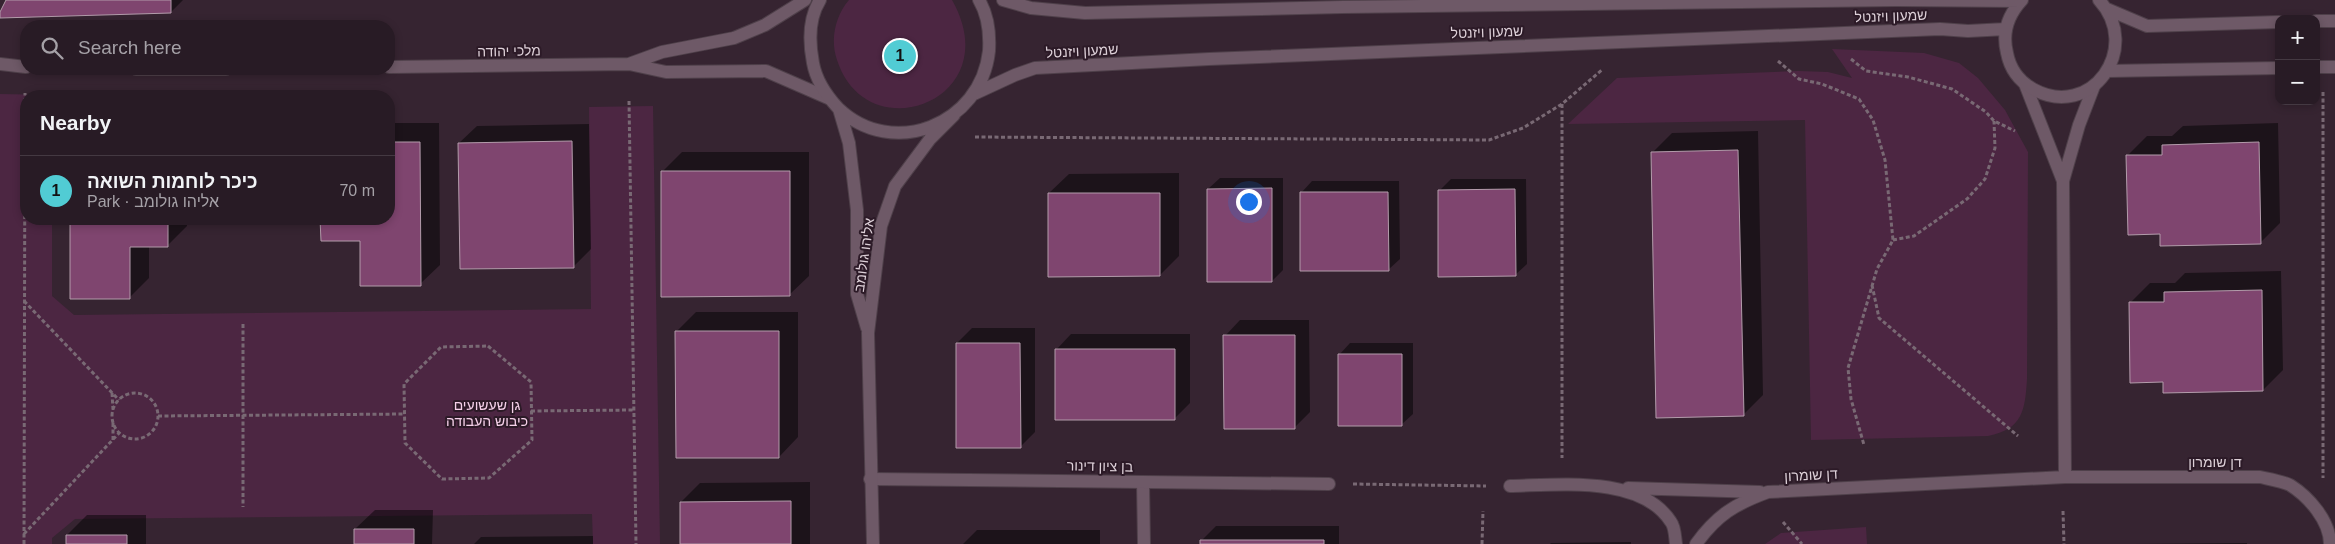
<!DOCTYPE html>
<html lang="en">
<head>
<meta charset="utf-8">
<style>
	body { margin:0; font-family:Arial,Heebo,sans-serif; background:#342832; color:#f1f3f6 }
	.controls { position:absolute; right:15px; top:15px; display:grid; overflow:hidden; border-radius:10px; box-shadow:0 2px 8px #0003 }
	.controls button { width:45px; height:45px; display:grid; place-items:center; padding:0; border:0; border-bottom:1px solid #443942; background:#281b25; color:#f1f3f6; font:25px sans-serif }
	.you { position:absolute; left:1248px; top:201px; width:18px; height:18px; margin:-12px; border:4px solid #fff; border-radius:50%; background:#1a73e8; box-shadow:0 0 0 8px #1a73e833 }
	.badge { display:grid; place-items:center; width:32px; height:32px; border-radius:50%; background:#51ccd4; color:#111; font-size:16px; font-weight:700 }
	.pin { position:absolute; translate:-50% -50%; border:2px solid #fff; box-shadow:0 1px 5px #0006 }
	.list { margin:0; padding:0; list-style:none }
	h2 { display:flex; justify-content:space-between; align-items:center; height:65px; margin:0; padding:0 20px; font-size:21px }
	h2 small { font-size:16px; font-weight:400; color:#a5a1a7 }
	.list li { display:grid; grid-template-columns:32px 1fr auto; gap:15px; align-items:center; box-sizing:border-box; height:70px; padding:0 20px; border-top:1px solid #443942 }
	.list b { display:block; font-size:19px; white-space:nowrap }
	.list p { margin:0; font-size:16px; white-space:nowrap; color:#a5a1a7 }
	.list em { font-size:16px; font-style:normal; color:#a5a1a7 }
	.icon { flex:none; width:28px; height:28px; fill:none; stroke:currentColor; stroke-width:2; stroke-linecap:round; stroke-linejoin:round }
	.map { position:relative; flex:none; width:2335px; height:544px; overflow:hidden }
	.search { position:absolute; background:#281b25; box-shadow:0 2px 8px #0003; left:20px; top:20px; width:375px; height:55px; display:flex; align-items:center; gap:12px; box-sizing:border-box; padding:0 18px; border-radius:20px; color:#a5a1a7; font-size:19px }
	.panel { position:absolute; background:#281b25; box-shadow:0 2px 8px #0003; left:20px; top:90px; width:375px; height:135px; border-radius:20px }
	.map>svg:first-child { display:block }
	.green { fill:#4c2642 }
	.shadow { fill:#0007 }
	.building { fill:#7f456f; stroke:#b39cab }
	.lines { fill:none; stroke-linecap:round; stroke-linejoin:round }
	.service-casing { stroke:#4f404a; stroke-width:14 }
	.minor-casing { stroke:#4f404a; stroke-width:14 }
	.tertiary-casing { stroke:#4f404a; stroke-width:14 }
	.path { stroke:#796974; stroke-width:3; stroke-dasharray:4 2.5; stroke-linecap:butt }
	.service { stroke:#6e5967; stroke-width:12 }
	.minor { stroke:#6e5967; stroke-width:12 }
	.tertiary { stroke:#6e5967; stroke-width:12 }
	.labels { text-anchor:middle; stroke-width:4; stroke-linejoin:round; paint-order:stroke }
	.street-label { font-size:14px; fill:#ddd0d8; stroke:#2c1a27 }
	.park-label { font-size:14px; fill:#f5d0e9; stroke:#2c1a27 }
</style>
</head>
<body>
<div class="map">
<svg width="2335" height="544" viewBox="0 0 2335 544">
	<rect width="100%" height="100%" fill="#362431"/>
	<path class="green" d="M 849,0 L 952,0 C 1009,100 867,153 837,60 C 830,40 835,16 849,0 Z
		M 1832,49 L 1924,53 L 1959,63 L 1978,78 L 2005,110 L 2028,152 L 2027,379 C 2025,410 2023,429 1988,436 L 1811,440 L 1805,120 L 1568,124 L 1617,78 L 1798,71 L 1828,72 L 1852,78 Z
		M 0,94 L 53,95 L 26,96 L 26,219 L 52,219 L 52,296 L 74,315 L 591,309 L 589,107 L 653,106 L 660,544 L 593,544 L 592,514 L 75,519 L 52,538 L 52,544 L 0,544 Z
		M 1866,527 L 1867,544 L 1765,544 L 1781,533 Z"/>
	<path class="shadow" d="M 8,0 L 183,0 L 171,12 L 0,16 Z
		M 389,123 L 439,123 L 440,265 L 420,284 L 361,239 L 322,239 L 321,219 L 389,219 Z
		M 2278,123 L 2280,223 L 2260,243 L 2161,233 L 2127,156 L 2147,136 L 2172,136 L 2183,126 Z
		M 589,124 L 591,249 L 573,267 L 459,143 L 477,126 Z
		M 1758,131 L 1763,395 L 1743,415 L 1652,153 L 1672,133 Z
		M 682,152 L 809,152 L 809,276 L 789,295 L 662,172 Z
		M 1179,173 L 1179,256 L 1160,275 L 1049,193 L 1069,174 Z
		M 1220,178 L 1283,178 L 1283,270 L 1272,281 L 1208,189 Z
		M 1451,179 L 1526,179 L 1527,264 L 1515,275 L 1440,190 Z
		M 1312,181 L 1399,181 L 1400,259 L 1388,270 L 1301,193 Z
		M 71,219 L 187,219 L 187,226 L 167,246 L 149,246 L 149,278 L 129,298 L 71,298 Z
		M 2281,271 L 2283,370 L 2263,390 L 2164,381 L 2130,303 L 2150,283 L 2175,283 L 2185,273 Z
		M 696,312 L 798,312 L 798,437 L 779,457 L 677,331 Z
		M 1240,320 L 1309,320 L 1310,412 L 1295,427 L 1225,336 Z
		M 972,328 L 1035,328 L 1035,432 L 1020,447 L 957,343 Z
		M 1071,334 L 1190,334 L 1190,403 L 1175,418 L 1056,350 Z
		M 1350,343 L 1413,343 L 1413,414 L 1401,425 L 1339,355 Z
		M 810,482 L 810,544 L 681,544 L 681,502 L 700,483 Z
		M 375,510 L 433,510 L 432,544 L 355,544 L 355,529 Z
		M 87,515 L 146,515 L 146,544 L 67,544 L 67,535 Z
		M 1216,526 L 1339,526 L 1339,544 L 1201,544 L 1201,541 Z
		M 977,530 L 1100,530 L 1100,544 L 963,544 Z
		M 593,536 L 593,544 L 474,544 L 481,537 Z
		M 1631,542 L 1631,544 L 1550,544 L 1551,543 Z
		M 2247,543 L 2247,544 L 2135,544 Z"/>
	<path class="building" d="M 6,0 L 171,0 L 171,13 L 0,18 L 0,12 Z
		M 572,141 L 574,268 L 460,269 L 458,143 Z
		M 389,142 L 420,142 L 421,286 L 360,286 L 360,241 L 321,241 L 320,219 L 389,219 Z
		M 2259,142 L 2261,244 L 2160,246 L 2160,234 L 2128,235 L 2126,155 L 2162,155 L 2162,145 Z
		M 1738,150 L 1744,416 L 1656,418 L 1651,152 Z
		M 661,171 L 790,171 L 790,296 L 661,297 Z
		M 1272,188 L 1272,282 L 1207,282 L 1207,189 Z
		M 1515,189 L 1516,276 L 1438,277 L 1438,190 Z
		M 1300,192 L 1388,192 L 1389,271 L 1300,271 Z
		M 1048,193 L 1160,193 L 1160,276 L 1048,277 Z
		M 70,219 L 168,219 L 168,247 L 130,247 L 130,299 L 70,299 Z
		M 2262,290 L 2263,391 L 2163,393 L 2163,382 L 2130,383 L 2129,302 L 2164,302 L 2164,292 Z
		M 675,331 L 779,331 L 779,458 L 676,458 Z
		M 1223,335 L 1295,335 L 1295,429 L 1224,429 Z
		M 956,343 L 1020,343 L 1021,448 L 956,448 Z
		M 1055,349 L 1175,349 L 1175,420 L 1055,420 Z
		M 1338,354 L 1402,354 L 1402,426 L 1338,426 Z
		M 791,501 L 791,544 L 680,544 L 680,502 Z
		M 354,529 L 414,529 L 414,544 L 354,544 Z
		M 66,535 L 127,535 L 127,544 L 66,544 Z
		M 1200,540 L 1324,540 L 1324,544 L 1200,544 Z"/>
	<g class="lines">
		<g class="service-casing">
			<path id="service" d="M 1143,482 L 1144,544"/>
		</g>
		<g class="minor-casing">
			<path id="minor" d="M 0,64 L 26,67
				M 629,64 L 662,52 L 734,38 L 765,25 L 805,0
				M 389,67 L 629,64 L 666,72 L 766,71 L 828,98
				M 136,69 L 226,69
				M 2025,84 L 2063,181
				M 2065,477 L 2063,181 L 2079,125 L 2094,86
				M 870,479 L 1329,484
				M 1510,486 C 1559,485 1641,475 1671,522 C 1675,527 1675,537 1676,544
				M 1628,488 L 1760,492
				M 1696,544 C 1717,515 1735,504 1768,492 L 2065,477 L 2260,477 C 2269,479 2282,481 2290,485 C 2309,497 2330,521 2330,544"/>
		</g>
		<g class="tertiary-casing">
			<path id="tertiary" d="M 820,0 C 808,19 809,42 813,63 C 816,80 826,95 838,108 C 892,160 981,125 989,51 C 990,34 988,15 979,0
				M 1003,0 L 1031,8 L 1085,13 L 1343,7 L 1896,0 L 2021,1
				M 2022,0 C 2008,15 2002,33 2007,53 C 2010,69 2019,81 2033,89 C 2091,121 2143,48 2099,0
				M 2107,9 L 2147,26 L 2279,22
				M 2316,21 L 2335,21
				M 2316,67 L 2335,67
				M 2107,71 L 2279,68
				M 974,94 L 1015,75 L 1035,68 L 1209,59 L 1940,29 L 1968,31 L 2006,29
				M 839,109 L 849,143 L 857,210 L 857,294 L 867,328
				M 873,544 L 868,333 L 881,226 L 895,186 L 930,139 L 954,115"/>
		</g>
		<path class="path" d="M 1851,59 L 1866,71 L 1908,77 L 1952,89 L 1986,112 L 1994,121 L 2015,131
			M 1778,61 L 1799,79 L 1822,84 L 1859,99 L 1873,120 L 1885,160 L 1893,240 L 1877,269 L 1848,368 L 1851,399 L 1864,445
			M 2323,92 L 2323,478
			M 629,101 L 636,544
			M 1562,104 L 1562,458
			M 975,137 L 1489,140 L 1523,128 L 1562,104 L 1603,69
			M 1893,240 L 1914,236 L 1967,199 L 1985,179 L 1995,148 L 1994,121
			M 1872,285 L 1879,318 L 2018,436
			M 24,301 L 119,400
			M 243,324 L 243,507
			M 488,346 L 531,382 L 532,440 L 489,478 L 442,479 L 405,443 L 404,384 L 441,347 Z
			M 112,393 L 113,410
			M112 416a23 23 0 1 1 46 0a23 23 0 1 1-46 0Z
			M 531,411 L 634,410
			M 158,416 L 405,414
			M 113,440 L 113,423
			M 1353,484 L 1486,486
			M 2063,511 L 2064,544
			M 1783,522 L 1802,544
			M 24,534 L 120,432
			M 24,544 L 25,93
			M 1482,544 L 1483,511"/>
		<use href="#service" class="service"/>
		<use href="#minor" class="minor"/>
		<use href="#tertiary" class="tertiary"/>
	</g>
	<g class="labels">
		<g class="street-label">
			<text transform="translate(1891 16) rotate(-2)" y="5">שמעון ויזנטל</text>
			<text transform="translate(1487 32) rotate(-2)" y="5">שמעון ויזנטל</text>
			<text transform="translate(509 51) rotate(-1)" y="5">מלכי יהודה</text>
			<text transform="translate(1082 51) rotate(-3)" y="5">שמעון ויזנטל</text>
			<text transform="translate(864 255) rotate(-82)" y="5">אליהו גולומב</text>
			<text x="2215" y="467">דן שומרון</text>
			<text transform="translate(1100 466) rotate(1)" y="5">בן ציון דינור</text>
			<text transform="translate(1811 475) rotate(-3)" y="5">דן שומרון</text>
		</g>
		<g class="park-label">
			<text x="487" y="410">גן שעשועים<tspan x="487" dy="16">כיבוש העבודה</tspan></text>
		</g>
	</g>
</svg>
<div class="controls">
<button>+</button>
<button>−</button>
</div>
<div class="you"></div>
<div class="pin badge" style="left:900px;top:56px">1</div>
<div class="search"><svg class="icon" aria-label="search" viewBox="0 0 24 24"><circle cx="10" cy="10" r="6"/><path d="M15 15l6 6"/></svg>Search here</div>
<section class="panel">
<h2>Nearby<small></small></h2>
<ul class="list">
<li><span class="badge">1</span><div><b>כיכר לוחמות השואה</b><p>Park · אליהו גולומב</p></div><em>70 m</em></li>
</ul>
</section>
</div>
</body>
</html>
